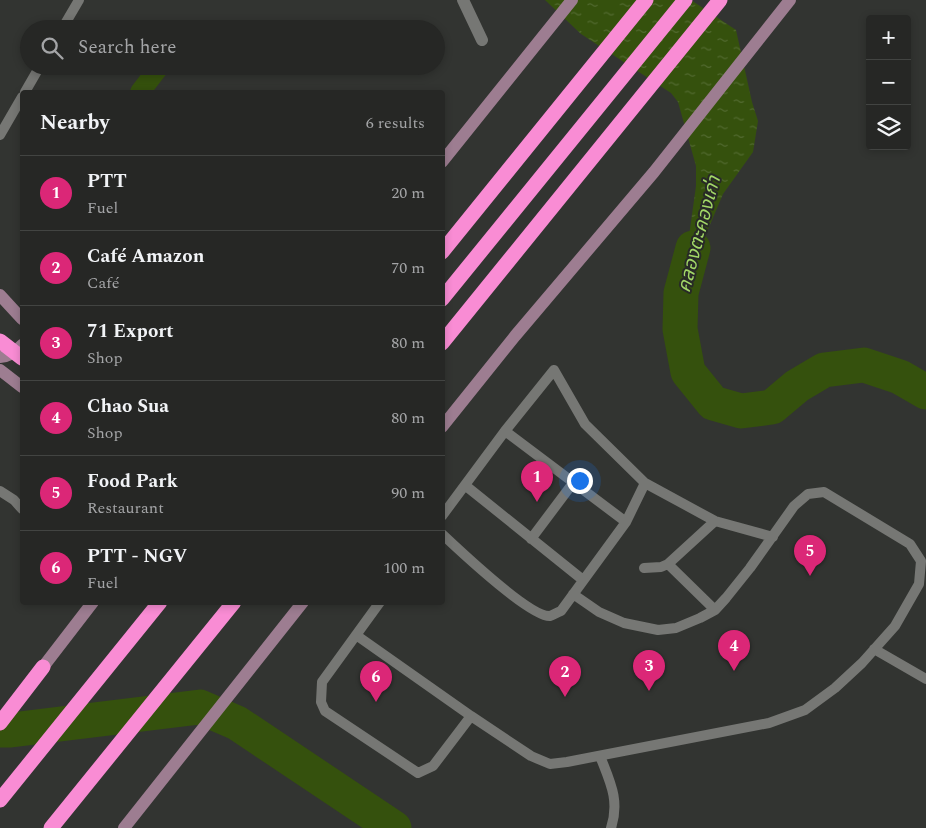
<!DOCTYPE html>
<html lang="en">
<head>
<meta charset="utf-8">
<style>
	body { margin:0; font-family:Spectral,"Noto Sans Thai",serif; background:#2e2f2d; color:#f1f3f6 }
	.controls { position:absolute; right:15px; top:15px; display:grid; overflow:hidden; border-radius:5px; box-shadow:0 2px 8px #0003 }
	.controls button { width:45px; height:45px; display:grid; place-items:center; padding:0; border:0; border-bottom:1px solid #424442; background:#262725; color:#f1f3f6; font:25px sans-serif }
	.you { position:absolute; left:579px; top:480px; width:18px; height:18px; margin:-12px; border:4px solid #fff; border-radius:50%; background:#1a73e8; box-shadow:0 0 0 8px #1a73e833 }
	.badge { display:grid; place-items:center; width:32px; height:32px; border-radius:50%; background:#db2777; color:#fff; font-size:16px; font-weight:700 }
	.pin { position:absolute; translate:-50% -41px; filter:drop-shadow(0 1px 2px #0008) }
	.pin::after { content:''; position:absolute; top:26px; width:18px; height:15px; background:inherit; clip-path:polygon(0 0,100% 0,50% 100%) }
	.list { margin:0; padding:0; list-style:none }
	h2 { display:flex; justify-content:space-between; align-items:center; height:65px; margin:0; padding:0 20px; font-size:21px }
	h2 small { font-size:16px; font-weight:400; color:#a4a5a7 }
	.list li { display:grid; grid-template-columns:32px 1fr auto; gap:15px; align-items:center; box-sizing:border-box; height:75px; padding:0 20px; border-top:1px solid #424442 }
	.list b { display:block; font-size:19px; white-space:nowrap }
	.list p { margin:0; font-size:16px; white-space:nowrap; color:#a4a5a7 }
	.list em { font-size:16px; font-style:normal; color:#a4a5a7 }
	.icon { flex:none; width:28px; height:28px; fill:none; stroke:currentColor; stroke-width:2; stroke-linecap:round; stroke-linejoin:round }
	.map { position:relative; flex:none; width:926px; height:828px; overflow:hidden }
	.search { position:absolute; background:#262725; box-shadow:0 2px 8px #0003; left:20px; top:20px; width:425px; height:55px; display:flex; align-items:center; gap:12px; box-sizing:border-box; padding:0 18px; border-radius:28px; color:#a4a5a7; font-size:19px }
	.panel { position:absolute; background:#262725; box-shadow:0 2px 8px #0003; left:20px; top:90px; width:425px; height:515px; border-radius:5px }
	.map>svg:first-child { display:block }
	.water { fill:url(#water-ripples) }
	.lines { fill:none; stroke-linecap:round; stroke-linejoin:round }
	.canal { stroke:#35510d; stroke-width:20 }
	.river { stroke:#35510d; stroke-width:35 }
	.lane { stroke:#767774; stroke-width:10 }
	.street { stroke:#767774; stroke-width:12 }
	.secondary { stroke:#9d7d91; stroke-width:12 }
	.highway { stroke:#f98cd4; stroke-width:15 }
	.labels { text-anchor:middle; stroke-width:4; stroke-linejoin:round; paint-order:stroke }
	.water-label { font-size:19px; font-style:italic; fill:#a2d767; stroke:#282a27 }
</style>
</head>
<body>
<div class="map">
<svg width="926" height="828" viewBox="0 0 926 828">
	<defs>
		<pattern id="water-ripples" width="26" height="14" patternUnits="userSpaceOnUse" patternTransform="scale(1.25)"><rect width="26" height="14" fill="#35510d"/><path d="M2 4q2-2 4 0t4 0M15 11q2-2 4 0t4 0" fill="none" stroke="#526a30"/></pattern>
	</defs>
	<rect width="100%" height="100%" fill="#323431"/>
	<path class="water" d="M 545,0 L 691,0 L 736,30 L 752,102 L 758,121 L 753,152 L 723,194 L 681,293 L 696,186 L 696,166 L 678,102 L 671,93 L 581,34 Z"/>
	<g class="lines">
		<path class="canal" d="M 140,92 L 160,66"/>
		<path class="river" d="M 693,248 L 681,293 L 680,329 L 688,372 L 713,403 L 741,411 L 772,407 L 797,386 L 824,370 L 864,365 L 900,377 L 926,392
			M 0,730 L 11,730 L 200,707 L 237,723 L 394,828"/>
		<path class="lane" d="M 62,29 L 79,0
			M 25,92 L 40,66
			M 0,135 L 22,97
			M 505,431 L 626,522
			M 466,486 L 583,580
			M 0,491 L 14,500 L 22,509
			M 442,516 L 505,431 L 554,370 L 585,424 L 645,483 L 715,521 L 773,537
			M 442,534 C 459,550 530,617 550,616 C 553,615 558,612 561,611 L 626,522 L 645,483
			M 531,539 L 573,483
			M 668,564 L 715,610
			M 644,568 L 661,567 L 668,564 L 715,521
			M 380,602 L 322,682 L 321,702 L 325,711 L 418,773 L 433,766 L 471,716
			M 356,635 L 471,716 L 531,756 L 550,764 L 567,762 L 769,723 L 805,710 L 835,688 L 862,663 L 895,626 L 919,584 L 921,561 L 910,544 L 824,492 L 808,494 L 794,506 L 750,568 L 726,598 L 715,610 L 700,618 L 676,628 L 658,630 L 624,623 L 599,612 L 573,594
			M 874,649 L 926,679
			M 600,756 C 610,782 620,800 611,828"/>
		<path class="street" d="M 463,0 L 482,40"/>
		<path class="secondary" d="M 442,162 L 572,0
			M 0,295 L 22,319
			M 0,357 C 10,356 16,352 22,345
			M 0,370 L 22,387
			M 442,427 L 515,336 L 654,172 L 790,0
			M 43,667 L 93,602
			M 124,828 L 303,602"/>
		<path class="highway" d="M 442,252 L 646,0
			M 442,299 L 685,0
			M 0,341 L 22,358
			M 442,343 L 720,0
			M 0,723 L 43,667
			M 0,800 L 160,602
			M 51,828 L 234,602"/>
	</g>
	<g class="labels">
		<g class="water-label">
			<text transform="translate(698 234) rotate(-75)" y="7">คลองตะคองเก่า</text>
		</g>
	</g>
</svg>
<div class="controls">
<button>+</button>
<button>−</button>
<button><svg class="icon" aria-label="layers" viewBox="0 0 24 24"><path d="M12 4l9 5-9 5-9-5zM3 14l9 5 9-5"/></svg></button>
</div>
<div class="you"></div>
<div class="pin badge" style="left:537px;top:502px">1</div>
<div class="pin badge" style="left:565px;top:697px">2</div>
<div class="pin badge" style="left:649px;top:691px">3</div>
<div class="pin badge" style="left:734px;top:671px">4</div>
<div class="pin badge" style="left:810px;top:576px">5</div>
<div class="pin badge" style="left:376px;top:702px">6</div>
<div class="search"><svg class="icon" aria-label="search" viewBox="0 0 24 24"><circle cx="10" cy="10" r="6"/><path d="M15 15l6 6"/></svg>Search here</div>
<section class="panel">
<h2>Nearby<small>6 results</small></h2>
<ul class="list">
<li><span class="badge">1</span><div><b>PTT</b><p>Fuel</p></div><em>20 m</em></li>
<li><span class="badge">2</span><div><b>Café Amazon</b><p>Café</p></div><em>70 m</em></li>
<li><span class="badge">3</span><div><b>71 Export</b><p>Shop</p></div><em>80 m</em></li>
<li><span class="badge">4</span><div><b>Chao Sua</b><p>Shop</p></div><em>80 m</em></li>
<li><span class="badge">5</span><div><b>Food Park</b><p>Restaurant</p></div><em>90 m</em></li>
<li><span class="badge">6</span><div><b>PTT - NGV</b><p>Fuel</p></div><em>100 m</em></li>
</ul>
</section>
</div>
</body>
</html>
